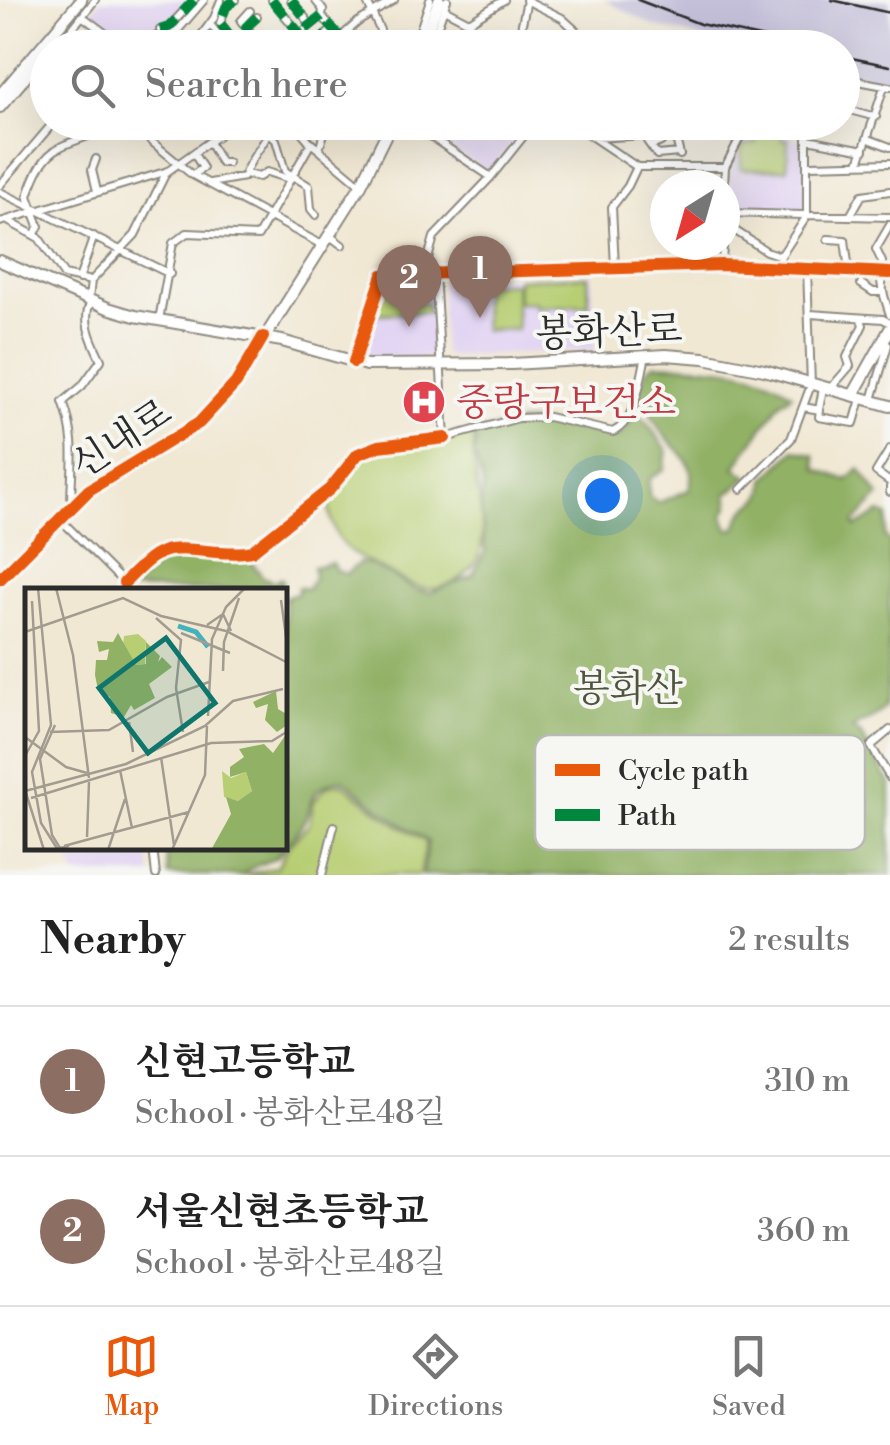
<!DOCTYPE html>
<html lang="en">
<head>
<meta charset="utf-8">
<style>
	body { margin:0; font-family:"Libre Bodoni","Noto Serif KR",serif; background:#f6f6f6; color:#222 }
	.compass { position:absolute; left:650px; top:170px; width:90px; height:90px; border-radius:50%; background:#fff; box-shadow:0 10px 40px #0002; rotate:217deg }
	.you { position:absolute; left:602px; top:495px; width:35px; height:35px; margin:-25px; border:8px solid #fff; border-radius:50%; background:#1a73e8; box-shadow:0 0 0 15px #1a73e833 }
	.badge { display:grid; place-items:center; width:65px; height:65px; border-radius:50%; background:#ea580c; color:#fff; font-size:32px; font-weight:700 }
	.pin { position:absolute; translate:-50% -82px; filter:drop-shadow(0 2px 5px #0008) }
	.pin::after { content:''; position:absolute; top:52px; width:35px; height:30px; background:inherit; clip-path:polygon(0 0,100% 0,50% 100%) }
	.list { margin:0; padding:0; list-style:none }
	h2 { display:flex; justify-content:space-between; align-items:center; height:130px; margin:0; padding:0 40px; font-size:42px }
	h2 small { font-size:32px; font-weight:400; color:#767676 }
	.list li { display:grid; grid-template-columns:65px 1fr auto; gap:30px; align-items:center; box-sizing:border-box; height:150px; padding:0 40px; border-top:2px solid #e0e0e0 }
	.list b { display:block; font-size:38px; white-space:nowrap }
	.list p { margin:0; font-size:32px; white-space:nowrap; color:#767676 }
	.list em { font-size:32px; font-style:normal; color:#767676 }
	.icon { flex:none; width:55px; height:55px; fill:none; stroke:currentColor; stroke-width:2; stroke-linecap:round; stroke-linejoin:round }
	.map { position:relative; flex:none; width:890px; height:875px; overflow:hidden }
	.search { position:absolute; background:#fff; box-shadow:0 10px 40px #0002; left:30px; right:30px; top:30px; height:110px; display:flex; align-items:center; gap:25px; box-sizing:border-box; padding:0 35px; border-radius:55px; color:#767676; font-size:38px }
	.sheet { height:430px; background:#fff }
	nav { display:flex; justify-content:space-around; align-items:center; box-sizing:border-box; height:140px; border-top:2px solid #e0e0e0; background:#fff; font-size:28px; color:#767676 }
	nav a { display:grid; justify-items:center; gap:5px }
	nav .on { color:#ea580c }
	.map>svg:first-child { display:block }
	.built { fill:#e2d4f3 }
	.industrial { fill:#c5c0da }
	.green { fill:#b7ce73; stroke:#717c4f; stroke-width:2.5 }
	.forest { fill:#91b165; stroke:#5e6e48; stroke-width:2.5 }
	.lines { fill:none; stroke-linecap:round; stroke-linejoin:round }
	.minor-casing { stroke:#8e8a80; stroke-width:10 }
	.major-casing { stroke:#8e8a80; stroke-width:14 }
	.minor { stroke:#fff; stroke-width:6 }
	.major { stroke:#fff; stroke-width:10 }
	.rail { stroke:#2b2b2b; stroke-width:2.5 }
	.quiet { stroke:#00873e; stroke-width:10; stroke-dasharray:20 10; stroke-linecap:butt }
	.cycleway-casing { stroke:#f6f6f2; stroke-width:19 }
	.cycleway { stroke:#e8590c; stroke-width:12 }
	.labels { text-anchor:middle; stroke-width:8; stroke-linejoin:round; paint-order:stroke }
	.street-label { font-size:38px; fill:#2b2b2b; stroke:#f6f6f2 }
	.health-label { font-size:38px; fill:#be3a42; stroke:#f6f6f2; text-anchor:start }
	.park-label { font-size:38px; fill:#4e543d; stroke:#f6f6f2 }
	.inset-river { fill:none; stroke:#43b2bc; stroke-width:5 }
	.inset-road { fill:none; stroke:#a29c90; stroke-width:2.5 }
	.view { fill:#0f766e; fill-opacity:0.15; stroke:#0f766e; stroke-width:5 }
	.inset-edge { fill:none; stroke:#2b2b2b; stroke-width:5 }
	.key { fill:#f6f6f2; stroke:#b9b9b6; stroke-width:2.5 }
	.key-label { font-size:28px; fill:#2b2b2b }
</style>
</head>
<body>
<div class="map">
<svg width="890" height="875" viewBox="0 0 890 875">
	<rect width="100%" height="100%" fill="#f6f6f2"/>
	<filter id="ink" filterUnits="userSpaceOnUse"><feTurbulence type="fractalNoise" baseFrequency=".01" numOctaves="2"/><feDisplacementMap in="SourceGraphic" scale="20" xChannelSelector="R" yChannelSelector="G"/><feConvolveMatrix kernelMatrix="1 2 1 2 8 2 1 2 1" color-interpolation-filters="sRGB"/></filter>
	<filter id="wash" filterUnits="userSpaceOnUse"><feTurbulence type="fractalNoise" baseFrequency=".0048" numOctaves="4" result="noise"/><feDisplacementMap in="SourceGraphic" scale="40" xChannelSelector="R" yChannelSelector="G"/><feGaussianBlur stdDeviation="2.25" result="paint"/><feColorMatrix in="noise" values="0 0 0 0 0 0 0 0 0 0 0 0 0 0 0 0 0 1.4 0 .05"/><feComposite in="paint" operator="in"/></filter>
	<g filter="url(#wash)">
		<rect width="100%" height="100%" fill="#f1e8d4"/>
		<path class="built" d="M 100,0 L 198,0 L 171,31 L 120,41 L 89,18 Z
			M 430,123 L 529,123 L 488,172 L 426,132 Z
			M 778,123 L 791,123 L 793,140 L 806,140 L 806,207 L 803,211 L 729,210 L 728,170 L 746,140 L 754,130 Z
			M 592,274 L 595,350 L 449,356 L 443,352 L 441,284 L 444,280 Z
			M 428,278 L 431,280 L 436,354 L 433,357 L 372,358 L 361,355 L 383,280 Z
			M 64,848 L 148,848 L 151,875 L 76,875 Z"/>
		<path class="industrial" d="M 604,0 L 890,0 L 890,83 L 843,73 L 842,48 L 734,47 L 654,26 Z"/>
		<path class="green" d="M 781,128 L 783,140 L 788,139 L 787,169 L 741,169 L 741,149 L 744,145 L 756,143 L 755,135 Z
			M 588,276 L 589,305 L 535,307 L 535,302 L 518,303 L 517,279 Z
			M 384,281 L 405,281 L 407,304 L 427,303 L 428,312 L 374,314 Z
			M 515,283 L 517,329 L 484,330 L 482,284 Z
			M 474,432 C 469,464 490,528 479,556 C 471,575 443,593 422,588 C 407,585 394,574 380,568 C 367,561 351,554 341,542 C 332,530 330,513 327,498 L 361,455 L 386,446 Z
			M 342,783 L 384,816 L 426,842 L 420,875 L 245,875 L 277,867 L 291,842 L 309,825 L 314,801 L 327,786 Z"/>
		<path class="forest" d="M 656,364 C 698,367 758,364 792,394 L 780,403 L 735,467 L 748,477 L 727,494 L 729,505 L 723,516 L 728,529 L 735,529 C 738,524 739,518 743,513 C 754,498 765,505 765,479 L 795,450 L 815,455 L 817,469 L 847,480 L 860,469 L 879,496 L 854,523 L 856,527 L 880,513 L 888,516 L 885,537 L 890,541 C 890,570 890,691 884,708 C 875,721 863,720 852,729 L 860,734 L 890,783 L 890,875 L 423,875 L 428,841 L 382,811 L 343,779 C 304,787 317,803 301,826 C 296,834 290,838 285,846 L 285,597 L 298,593 L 298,587 L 307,589 L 314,578 L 313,567 L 332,563 L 336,571 L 346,574 L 360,562 L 372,565 L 416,590 L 430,593 L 472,576 L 485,552 L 481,508 L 483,484 L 475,456 L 476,435 L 480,432 C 493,429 506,424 520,422 C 552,419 586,433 618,436 L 627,428 L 635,412 L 646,421 L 667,450 L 664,470 L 649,479 L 649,496 L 658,503 L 689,490 C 699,459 674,451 659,428 C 651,416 646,403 640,390 L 647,369 Z
			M 176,553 L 249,559 L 263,577 L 276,583 L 279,578 L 283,580 L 281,590 L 132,590 L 150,568 Z
			M 166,848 L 284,848 C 273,866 255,861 242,875 L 168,875 Z"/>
	</g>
	<g filter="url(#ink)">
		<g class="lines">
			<g class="minor-casing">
				<path id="minor" d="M 235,0 L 226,7 L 220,23 L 240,48
					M 272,0 L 300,34
					M 291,0 L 311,25
					M 315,0 L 323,10 L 322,16
					M 366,0 L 380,30 L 377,48
					M 526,0 L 562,18 L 595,48
					M 444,9 L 469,22 L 504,0
					M 82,16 L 125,48
					M 257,17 L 246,27 L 263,48
					M 210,24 L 229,48
					M 246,27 L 241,21 L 250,11
					M 160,30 L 169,27 L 194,0
					M 520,33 L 543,48
					M 434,35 L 455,48
					M 51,48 L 64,39 L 95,0
					M 140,48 L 148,39 L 179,29 L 204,0
					M 192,48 L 214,18 L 221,0
					M 283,48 L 322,16 L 340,37
					M 311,48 L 333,29
					M 328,48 L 358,22 L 394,0
					M 414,48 L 430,0
					M 430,48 L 447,0
					M 509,48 L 520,33 L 527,0
					M 33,68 L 47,82 L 48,104
					M 842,78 L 890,87
					M 842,108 L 876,117
					M 849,110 L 855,81
					M 128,122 L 191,174 L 322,245
					M 256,122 L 276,140 L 285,171 L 309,186 L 311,209 L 316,215
					M 293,122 L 311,143 L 361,185
					M 315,122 L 325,130 L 319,150
					M 409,122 L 491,177
					M 570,122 L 637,167 L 725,167
					M 642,122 L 647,141 L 657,155 L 679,153
					M 672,122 L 680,155
					M 729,122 L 745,130 L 762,122
					M 595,138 L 645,135
					M 808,139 L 864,150
					M 869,139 L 890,147
					M 210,144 L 221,163 L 228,163
					M 651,146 L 661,142 L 657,122
					M 96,159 L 92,170 L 97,191
					M 859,163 L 884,87
					M 809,165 L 890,163
					M 246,174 L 259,177 L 267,172 L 289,179
					M 193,175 L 203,168 L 194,154
					M 210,183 L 244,177 C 247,162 262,148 269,132
					M 0,185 L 53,123 L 73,122
					M 724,185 L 725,167 L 748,122
					M 0,192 L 170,274
					M 725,213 L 890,217
					M 850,216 L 862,195 L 890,191
					M 8,221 L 39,238 L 64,275 L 91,281
					M 0,222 L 168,171 L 237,122
					M 725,224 L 766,251 L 781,256
					M 890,225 L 876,249 L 882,262 C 878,283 884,295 890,315
					M 35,234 L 39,226 L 28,196 C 48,132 69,152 115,122
					M 330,236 L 342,245
					M 828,239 L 845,240 L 849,271
					M 722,265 L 723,245
					M 775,265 L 807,216 L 807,122
					M 615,267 L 612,207 L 628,186 L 637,167
					M 424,273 L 434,237 L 491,177 L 535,122
					M 435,273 L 445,438
					M 79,279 L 94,236
					M 861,284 L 873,292 L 881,292
					M 89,299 L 91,281 L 135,235 L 167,171
					M 810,314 L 883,319 L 890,323
					M 159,320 L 173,243 L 187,233 L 258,236 L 311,143
					M 355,361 L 383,275 L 722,265 L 890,273
					M 831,388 L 850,366 L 847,357 L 863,325 L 861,319
					M 872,400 L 888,345 L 883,343
					M 803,407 L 820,410 L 819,417 L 854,423 L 861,399
					M 819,410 L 823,388
					M 890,449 L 876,472 L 890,482
					M 890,487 L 890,492
					M 741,489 L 791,439 L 811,385 L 807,268
					M 71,507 C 71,467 78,441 63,402 L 82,386 L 101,360 C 92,341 81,321 91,301
					M 60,519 L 124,583 L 124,590
					M 124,583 C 136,572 147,558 162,552 C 183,544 224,557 252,551 L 330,489 L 358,454 L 379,446 L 438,440 L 518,418 L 548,417 L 613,432 C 637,420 640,380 646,356
					M 890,730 L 871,746 L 890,778
					M 153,848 L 156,875
					M 322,875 L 334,826"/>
			</g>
			<g class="major-casing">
				<path id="major" d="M 421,48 L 439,0
					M 0,95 L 81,0
					M 0,107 L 38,62
					M 0,261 L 108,308 L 135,316 L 282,341 L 366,365 L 512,364 L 666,355 L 704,358 L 764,370 L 890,406
					M 853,395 L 890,329
					M 0,579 L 89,490 L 199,423 L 236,383 L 361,185 L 392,122"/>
			</g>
			<use href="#minor" class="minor"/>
			<use href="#major" class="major"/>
			<path class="rail" d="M 638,0 L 700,24 L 810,48
				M 832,0 L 890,13
				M 842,56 L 890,66"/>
			<path class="quiet" d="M 235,0 L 226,7 L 220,23 L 240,48
				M 272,0 L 300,34
				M 291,0 L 311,25
				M 257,17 L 246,27 L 263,48
				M 160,30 L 169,27 L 194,0
				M 283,48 L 322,16 L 340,37
				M 311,48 L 333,29
				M 57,122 L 57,123"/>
			<g class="cycleway-casing">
				<path id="cycleway" d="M 354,362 L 383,275 L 722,265 L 890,273
					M 0,579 L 89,490 L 199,423 L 236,383 L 263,337
					M 124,583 C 136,572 147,558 162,552 C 183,544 224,557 252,551 L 330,489 L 358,454 L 379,446 L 445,438"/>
			</g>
			<use href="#cycleway" class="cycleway"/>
		</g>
	</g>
	<defs>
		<g id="hospital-disc" transform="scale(2.25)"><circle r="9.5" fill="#e0444e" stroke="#f6f6f2"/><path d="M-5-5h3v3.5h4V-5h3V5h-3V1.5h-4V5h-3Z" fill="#fff"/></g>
	</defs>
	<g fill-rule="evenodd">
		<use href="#hospital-disc" x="424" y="402"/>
	</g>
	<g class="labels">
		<g class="street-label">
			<text transform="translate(609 331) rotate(-2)" y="13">봉화산로</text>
			<text transform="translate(121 438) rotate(-33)" y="13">신내로</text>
		</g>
		<g class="health-label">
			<text x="456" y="415">중랑구보건소</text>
		</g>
		<g class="park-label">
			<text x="628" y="701">봉화산</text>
		</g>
	</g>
	<g transform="translate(25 588)">
		<rect width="262" height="262" fill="#f1e8d4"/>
		<path d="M 113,46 L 121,53 L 120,76 L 111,77 L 98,57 L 99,48 ZM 197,183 L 206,190 L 221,184 L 227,203 L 213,213 L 199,209 Z" fill="#b7ce73"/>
		<path d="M 93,45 L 111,77 L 121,76 L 121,54 L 135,68 L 133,74 L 137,69 L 147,79 L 124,96 L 130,110 L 109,122 L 106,117 L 99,129 L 86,125 L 85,109 L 73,102 L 70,87 L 71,72 L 82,72 L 84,61 L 74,64 L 72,53 L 88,54 ZM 251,103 L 253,121 L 263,127 L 262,137 L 252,144 L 240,132 L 243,116 L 231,120 L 228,114 ZM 262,145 L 262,262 L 186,262 L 206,226 L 201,209 L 213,213 L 227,203 L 221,184 L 205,189 L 205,179 L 219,169 L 214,161 L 239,156 L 248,165 Z" fill="#91b165"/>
		<path class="inset-river" d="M 153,38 L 171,44 L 183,59"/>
		<path class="inset-road" d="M 13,0 L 26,137 L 7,184 L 16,235 L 33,262M 31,0 L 48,67 L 64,190M 256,12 L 263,63M 131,30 L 156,52 L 151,100 L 158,144M 182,37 L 198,26 L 206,43M 0,44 L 98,10 L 136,28 L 201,43 L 263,75M 156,45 L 205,65M 198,83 L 199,54 L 214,10M 183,128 L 187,51 L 201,19 L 220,0M 104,134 L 108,164M 30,137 L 15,171 L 27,247 L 35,260 L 44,258M 25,144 L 84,142 L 142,109 L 184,94M 0,149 L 41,179 L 62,185M 0,168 L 14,143 L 7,13M 136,169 L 149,257M 95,182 L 107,240M 0,202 L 19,262M 0,203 L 101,176 L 180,138 L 208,113 L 258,101M 6,210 L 186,155 L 247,153 L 263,143M 62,249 L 64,194M 39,258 L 164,224M 83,262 L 100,211M 147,262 L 180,187 L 182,138"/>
		<path class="view" d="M 141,50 L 190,115 L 123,165 L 74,100 Z"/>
		<rect width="262" height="262" class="inset-edge"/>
	</g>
	<rect x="535" y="735" width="330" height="115" rx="15" class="key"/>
	<rect x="555" y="764" width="45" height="12" fill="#e8590c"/>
	<rect x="555" y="809" width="45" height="12" fill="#00873e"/>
	<g class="key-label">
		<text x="618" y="780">Cycle path</text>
		<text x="618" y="825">Path</text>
	</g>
</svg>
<svg class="compass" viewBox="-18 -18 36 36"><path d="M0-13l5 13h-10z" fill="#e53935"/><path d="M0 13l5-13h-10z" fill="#767676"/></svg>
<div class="you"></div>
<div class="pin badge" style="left:480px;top:318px;background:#8d6e63">1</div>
<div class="pin badge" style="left:409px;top:327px;background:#8d6e63">2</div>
<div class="search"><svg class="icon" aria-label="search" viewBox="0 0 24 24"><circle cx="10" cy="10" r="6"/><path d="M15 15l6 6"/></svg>Search here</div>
</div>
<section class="sheet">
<h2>Nearby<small>2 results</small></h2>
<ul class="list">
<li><span class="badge" style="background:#8d6e63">1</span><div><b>신현고등학교</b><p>School · 봉화산로48길</p></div><em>310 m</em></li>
<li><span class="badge" style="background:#8d6e63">2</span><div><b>서울신현초등학교</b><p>School · 봉화산로48길</p></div><em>360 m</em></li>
</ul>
</section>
<nav>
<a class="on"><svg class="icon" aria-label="map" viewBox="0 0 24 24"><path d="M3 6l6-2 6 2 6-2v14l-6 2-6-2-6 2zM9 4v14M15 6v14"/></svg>Map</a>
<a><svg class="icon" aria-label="directions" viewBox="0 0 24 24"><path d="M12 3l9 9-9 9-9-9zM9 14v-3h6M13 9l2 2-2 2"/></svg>Directions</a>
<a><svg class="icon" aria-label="saved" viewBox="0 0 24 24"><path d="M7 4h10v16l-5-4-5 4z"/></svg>Saved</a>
</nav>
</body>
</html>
